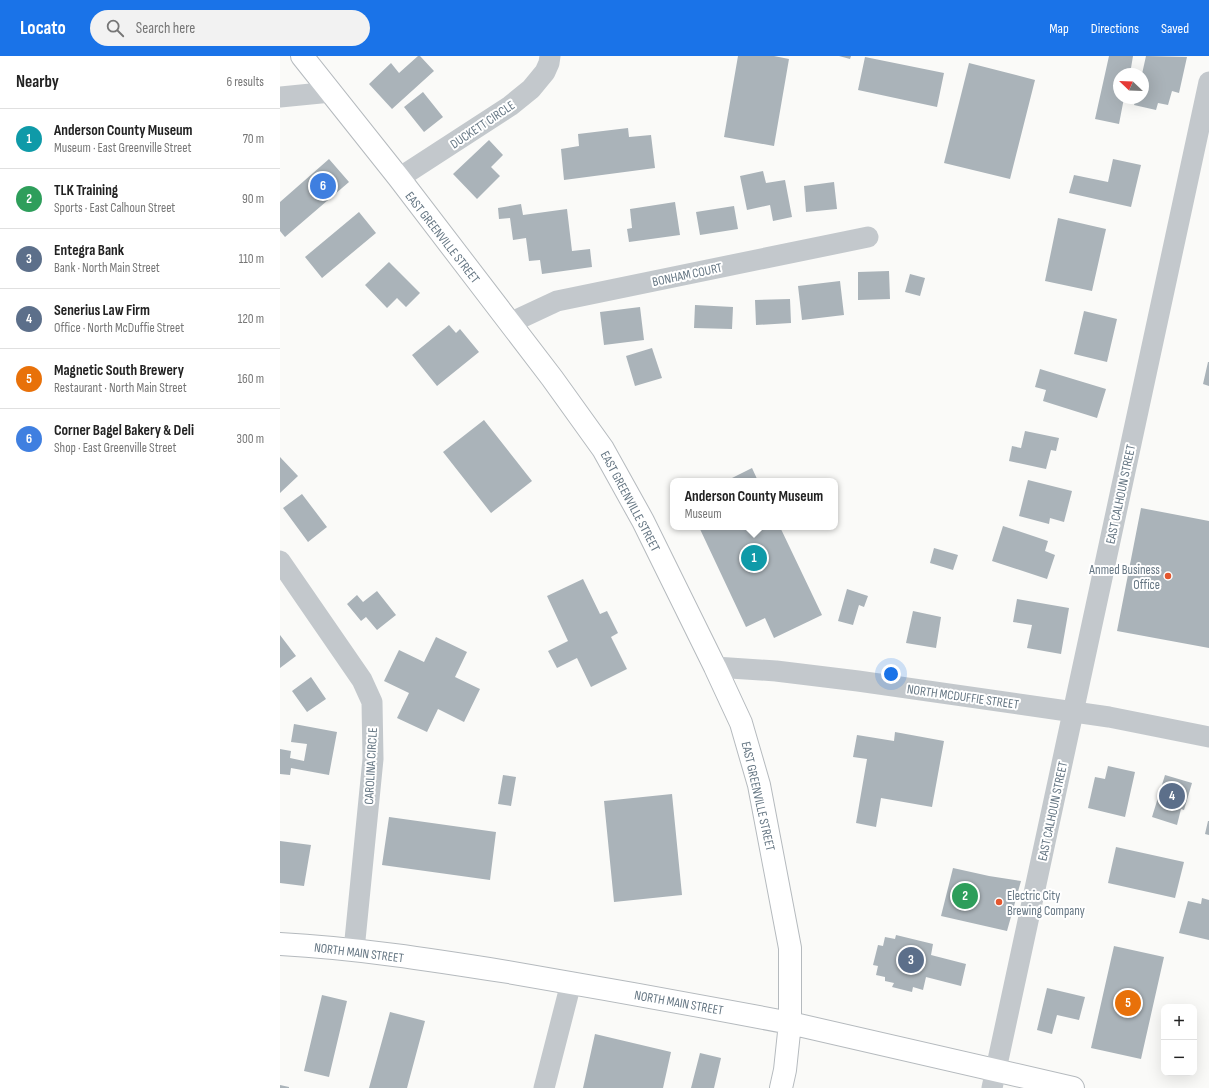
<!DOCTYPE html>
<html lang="en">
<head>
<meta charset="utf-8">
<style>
	body { margin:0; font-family:"Sofia Sans Condensed",sans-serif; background:#f2f2f2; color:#222 }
	.controls { position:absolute; right:12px; bottom:12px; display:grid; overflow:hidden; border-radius:8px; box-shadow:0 4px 16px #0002 }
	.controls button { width:36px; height:36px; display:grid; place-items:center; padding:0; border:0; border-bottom:1px solid #e0e0e0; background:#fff; color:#222; font:20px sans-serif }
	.compass { position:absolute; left:833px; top:12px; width:36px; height:36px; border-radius:50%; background:#fff; box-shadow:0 4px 16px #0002; rotate:293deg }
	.you { position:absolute; left:611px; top:618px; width:14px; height:14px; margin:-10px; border:3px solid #fff; border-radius:50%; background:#1a73e8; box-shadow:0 0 0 6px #1a73e833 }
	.badge { display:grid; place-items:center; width:26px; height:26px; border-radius:50%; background:#1a73e8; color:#fff; font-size:13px; font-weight:700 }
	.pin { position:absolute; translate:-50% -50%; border:2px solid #fff; box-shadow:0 1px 4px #0006 }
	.popup { position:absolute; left:390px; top:422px; width:168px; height:52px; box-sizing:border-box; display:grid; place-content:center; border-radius:8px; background:#fff; filter:drop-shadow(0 1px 3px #0005); font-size:13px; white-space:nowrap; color:#767676 }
	.popup b { font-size:15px; color:#222 }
	.popup::after { content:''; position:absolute; left:50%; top:100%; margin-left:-8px; border:8px solid transparent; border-top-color:#fff }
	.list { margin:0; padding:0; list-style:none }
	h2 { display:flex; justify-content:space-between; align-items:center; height:52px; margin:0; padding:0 16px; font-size:17px }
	h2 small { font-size:13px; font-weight:400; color:#767676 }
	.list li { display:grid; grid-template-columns:26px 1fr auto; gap:12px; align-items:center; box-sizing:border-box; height:60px; padding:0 16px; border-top:1px solid #e0e0e0 }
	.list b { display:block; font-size:15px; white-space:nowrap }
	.list p { margin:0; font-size:13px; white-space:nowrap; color:#767676 }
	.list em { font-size:13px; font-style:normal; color:#767676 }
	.icon { flex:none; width:22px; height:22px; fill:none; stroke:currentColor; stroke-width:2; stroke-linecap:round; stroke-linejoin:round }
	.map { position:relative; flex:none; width:929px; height:1032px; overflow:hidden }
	header { display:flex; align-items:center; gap:24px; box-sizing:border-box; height:56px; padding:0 20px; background:#1a73e8; color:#fff }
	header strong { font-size:19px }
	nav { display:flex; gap:22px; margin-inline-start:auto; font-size:14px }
	.search { width:280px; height:36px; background:#f2f2f2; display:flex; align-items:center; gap:10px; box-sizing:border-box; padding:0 14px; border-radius:22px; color:#767676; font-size:15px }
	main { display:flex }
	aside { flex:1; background:#fff }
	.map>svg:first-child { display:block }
	.building { fill:#aab3b9 }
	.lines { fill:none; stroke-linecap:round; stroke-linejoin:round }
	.major-casing { stroke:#b5babe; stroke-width:24 }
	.minor { stroke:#c3c8cc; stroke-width:21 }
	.major { stroke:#fff; stroke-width:22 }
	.poi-dot { fill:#e4572e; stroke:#fff; stroke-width:1.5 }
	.labels { text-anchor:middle; stroke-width:4; stroke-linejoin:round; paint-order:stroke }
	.street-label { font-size:13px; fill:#657683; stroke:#fff }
	.poi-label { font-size:13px; fill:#657683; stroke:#fff; text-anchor:end }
</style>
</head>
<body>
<header>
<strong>Locato</strong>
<div class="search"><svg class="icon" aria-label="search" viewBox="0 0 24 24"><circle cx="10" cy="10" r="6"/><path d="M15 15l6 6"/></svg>Search here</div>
<nav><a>Map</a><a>Directions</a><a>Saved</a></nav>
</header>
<main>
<aside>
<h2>Nearby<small>6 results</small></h2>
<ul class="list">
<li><span class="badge" style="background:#0f9aa8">1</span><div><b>Anderson County Museum</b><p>Museum · East Greenville Street</p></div><em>70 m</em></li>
<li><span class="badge" style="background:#2e9e5b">2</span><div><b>TLK Training</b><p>Sports · East Calhoun Street</p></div><em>90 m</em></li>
<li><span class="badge" style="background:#5c6f8a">3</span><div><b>Entegra Bank</b><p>Bank · North Main Street</p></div><em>110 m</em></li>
<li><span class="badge" style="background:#5c6f8a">4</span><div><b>Senerius Law Firm</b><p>Office · North McDuffie Street</p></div><em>120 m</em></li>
<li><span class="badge" style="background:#e8710a">5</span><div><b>Magnetic South Brewery</b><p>Restaurant · North Main Street</p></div><em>160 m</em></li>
<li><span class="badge" style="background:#3f7fe0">6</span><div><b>Corner Bagel Bakery &amp; Deli</b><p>Shop · East Greenville Street</p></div><em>300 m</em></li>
</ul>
</aside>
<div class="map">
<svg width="929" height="1032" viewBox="0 0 929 1032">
	<rect width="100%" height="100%" fill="#fafaf8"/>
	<path class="building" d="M 138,0 L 140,0 L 154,15 L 112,53 L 89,28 L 111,7 L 119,17 Z
		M 458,0 L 494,0 L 509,3 L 494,90 L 444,81 Z
		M 559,0 L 571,0 L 570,3 Z
		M 829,0 L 853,0 L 850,18 L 839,18 L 839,42 L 844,42 L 839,68 L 815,63 Z
		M 866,0 L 907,1 L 899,37 L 892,35 L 888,49 L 878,47 L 876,54 L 854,49 L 856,42 L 863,42 L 862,18 Z
		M 585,1 L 664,17 L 657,51 L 578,34 Z
		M 689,7 L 755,24 L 730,123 L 664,107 Z
		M 143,36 L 163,61 L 144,76 L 124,51 Z
		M 348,72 L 349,81 L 371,79 L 375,112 L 284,124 L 281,93 L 299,90 L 298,78 Z
		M 209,84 L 223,99 L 211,111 L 220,120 L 197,143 L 173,118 Z
		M 49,103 L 69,126 L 5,181 L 0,175 L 0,146 Z
		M 833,103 L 861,109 L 851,151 L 789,137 L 794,119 L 828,126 Z
		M 483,115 L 486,127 L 505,124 L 512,161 L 493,165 L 490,149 L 467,154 L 460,120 Z
		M 554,126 L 557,153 L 526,156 L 524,130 Z
		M 395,146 L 400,179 L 349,186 L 347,173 L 352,172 L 350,153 Z
		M 241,148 L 243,159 L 287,153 L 292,195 L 310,193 L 312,211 L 262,218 L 260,204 L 249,205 L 246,182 L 233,184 L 230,162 L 219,163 L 218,152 Z
		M 454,150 L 458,173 L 420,179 L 416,156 Z
		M 79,156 L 96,177 L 42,222 L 25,201 Z
		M 778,162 L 826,173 L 812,235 L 765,225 Z
		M 109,206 L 140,237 L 126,251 L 117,242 L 107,252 L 85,229 Z
		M 609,215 L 610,243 L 578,244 L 578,216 Z
		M 630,218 L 645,222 L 640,240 L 625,236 Z
		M 560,225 L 564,259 L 522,264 L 518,230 Z
		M 510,243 L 511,267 L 476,269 L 475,244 Z
		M 415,249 L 453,251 L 452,273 L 414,272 Z
		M 360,251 L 364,284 L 324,289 L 320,256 Z
		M 804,255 L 837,263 L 827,306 L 794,298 Z
		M 169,269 L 176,277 L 180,273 L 199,296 L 157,330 L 132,299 Z
		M 372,292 L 382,322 L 355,330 L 346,300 Z
		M 928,306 L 929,306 L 929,330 L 923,328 Z
		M 760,313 L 826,333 L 817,362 L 763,345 L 766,334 L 755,331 Z
		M 204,364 L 252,425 L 211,457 L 163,396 Z
		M 745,375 L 779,382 L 776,395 L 771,394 L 766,413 L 729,405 L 732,390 L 741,392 Z
		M 0,401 L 18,420 L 0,437 Z
		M 472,412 L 478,425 L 446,425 Z
		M 748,424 L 792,435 L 784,466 L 770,462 L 769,468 L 739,460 Z
		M 22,438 L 47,471 L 28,486 L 3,452 Z
		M 861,452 L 929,465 L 929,592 L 837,575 Z
		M 723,470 L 768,485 L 765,495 L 775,499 L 767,523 L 712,505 Z
		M 419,471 L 500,471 L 542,559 L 494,582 L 485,562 L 466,571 Z
		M 654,492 L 678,499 L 673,514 L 650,507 Z
		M 303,523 L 320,558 L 327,555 L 338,577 L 331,581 L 347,613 L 311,631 L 297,602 L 277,612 L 268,595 L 288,585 L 267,540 Z
		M 567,533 L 588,540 L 584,551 L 579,549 L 573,569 L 558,565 Z
		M 97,535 L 116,559 L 97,574 L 86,561 L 81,565 L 67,548 L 77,539 L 83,546 Z
		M 737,543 L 789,552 L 781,598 L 747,592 L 752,569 L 733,566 Z
		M 633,555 L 661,561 L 656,592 L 626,587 Z
		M 0,579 L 16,600 L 0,612 Z
		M 156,581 L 187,596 L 175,621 L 200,633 L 184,666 L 158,653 L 147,676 L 117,662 L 129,637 L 104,625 L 119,594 L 144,606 Z
		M 31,621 L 46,643 L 27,656 L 12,635 Z
		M 14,668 L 57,676 L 49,719 L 11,712 L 10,719 L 0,718 L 0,693 L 11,695 L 10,702 L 24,705 L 27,688 L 11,686 Z
		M 615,676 L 664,685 L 652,751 L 601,742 L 596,771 L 576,767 L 587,703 L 573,701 L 577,679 L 614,685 Z
		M 828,710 L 855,716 L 845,761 L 808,752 L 815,721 L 825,723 Z
		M 223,719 L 236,721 L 231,750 L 218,748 Z
		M 885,719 L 912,727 L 904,754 L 901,753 L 897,769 L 872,761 Z
		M 392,738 L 402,839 L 334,846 L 324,745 Z
		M 109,761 L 216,776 L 210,824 L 102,809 Z
		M 928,765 L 929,765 L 929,779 L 925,778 Z
		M 0,785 L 31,789 L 24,830 L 0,827 Z
		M 836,791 L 904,806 L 895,842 L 828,827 Z
		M 673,812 L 709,820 L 741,825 L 727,875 L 661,860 Z
		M 922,842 L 929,844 L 929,884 L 899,877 L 908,845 L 921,848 Z
		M 616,879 L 653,888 L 651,899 L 686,908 L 681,930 L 646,921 L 643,934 L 633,931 L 632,936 L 612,931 L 614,927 L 605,925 L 605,921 L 596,919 L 598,910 L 593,909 L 598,889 L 603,890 L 605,881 L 615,883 Z
		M 834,890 L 884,901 L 861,1003 L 811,992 Z
		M 767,932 L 805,941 L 799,964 L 777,959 L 772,978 L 757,974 Z
		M 42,939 L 67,945 L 49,1021 L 24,1015 Z
		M 110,956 L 145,965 L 127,1032 L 89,1032 Z
		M 315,978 L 391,996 L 383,1032 L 303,1032 Z
		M 420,997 L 441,1002 L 434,1032 L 411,1032 Z
		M 0,1029 L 9,1031 L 9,1032 L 0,1032 Z"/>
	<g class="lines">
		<g class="major-casing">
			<path id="major" d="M 22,0 L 119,122 L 272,322 L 323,393 L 363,465 L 435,611 L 461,667 L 479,729 L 510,892 L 510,967 L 505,1014 L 501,1032
				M 0,888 C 76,892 152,904 228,916 C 322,932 416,949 510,967 L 793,1032"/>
		</g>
		<path class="minor" d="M 0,41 L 51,36
			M 119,122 L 230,50 L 251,33 L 265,16 L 269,7 L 270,0
			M 230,267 L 277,245 L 588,181
			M 0,505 L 82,624 L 92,646 L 93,703 L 74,894
			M 435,611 L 496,615 L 578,625 L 829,661 L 929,681
			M 264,1032 L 291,927
			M 712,1032 L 929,26"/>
		<use href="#major" class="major"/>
	</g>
	<g class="poi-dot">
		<circle cx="888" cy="520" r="4"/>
		<circle cx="719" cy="846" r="4"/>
	</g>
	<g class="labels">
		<g class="street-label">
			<text transform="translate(202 68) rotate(-34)" y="5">DUCKETT CIRCLE</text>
			<text transform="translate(163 181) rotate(52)" y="5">EAST GREENVILLE STREET</text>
			<text transform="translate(407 218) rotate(-12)" y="5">BONHAM COURT</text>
			<text transform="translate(840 438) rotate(-78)" y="5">EAST CALHOUN STREET</text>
			<text transform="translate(351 445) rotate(62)" y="5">EAST GREENVILLE STREET</text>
			<text transform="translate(683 640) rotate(8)" y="5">NORTH MCDUFFIE STREET</text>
			<text transform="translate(90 710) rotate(-87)" y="5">CAROLINA CIRCLE</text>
			<text transform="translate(479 740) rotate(77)" y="5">EAST GREENVILLE STREET</text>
			<text transform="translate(772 755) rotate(-78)" y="5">EAST CALHOUN STREET</text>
			<text transform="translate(79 896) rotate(7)" y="5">NORTH MAIN STREET</text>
			<text transform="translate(399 946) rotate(10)" y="5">NORTH MAIN STREET</text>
		</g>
		<g class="poi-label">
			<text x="880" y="518">Anmed Business<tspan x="880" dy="15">Office</tspan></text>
			<text x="727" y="844" text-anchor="start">Electric City<tspan x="727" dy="15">Brewing Company</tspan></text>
		</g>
	</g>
</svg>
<div class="controls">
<button>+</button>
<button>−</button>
</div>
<svg class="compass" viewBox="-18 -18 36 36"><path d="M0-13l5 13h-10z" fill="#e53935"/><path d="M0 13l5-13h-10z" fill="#767676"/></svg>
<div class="you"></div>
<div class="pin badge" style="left:474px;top:502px;background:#0f9aa8">1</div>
<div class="popup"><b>Anderson County Museum</b>Museum</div>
<div class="pin badge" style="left:685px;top:840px;background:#2e9e5b">2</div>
<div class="pin badge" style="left:631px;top:904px;background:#5c6f8a">3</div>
<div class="pin badge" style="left:892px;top:740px;background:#5c6f8a">4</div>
<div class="pin badge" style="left:848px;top:947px;background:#e8710a">5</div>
<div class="pin badge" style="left:43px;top:130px;background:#3f7fe0">6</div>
</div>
</main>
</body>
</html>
